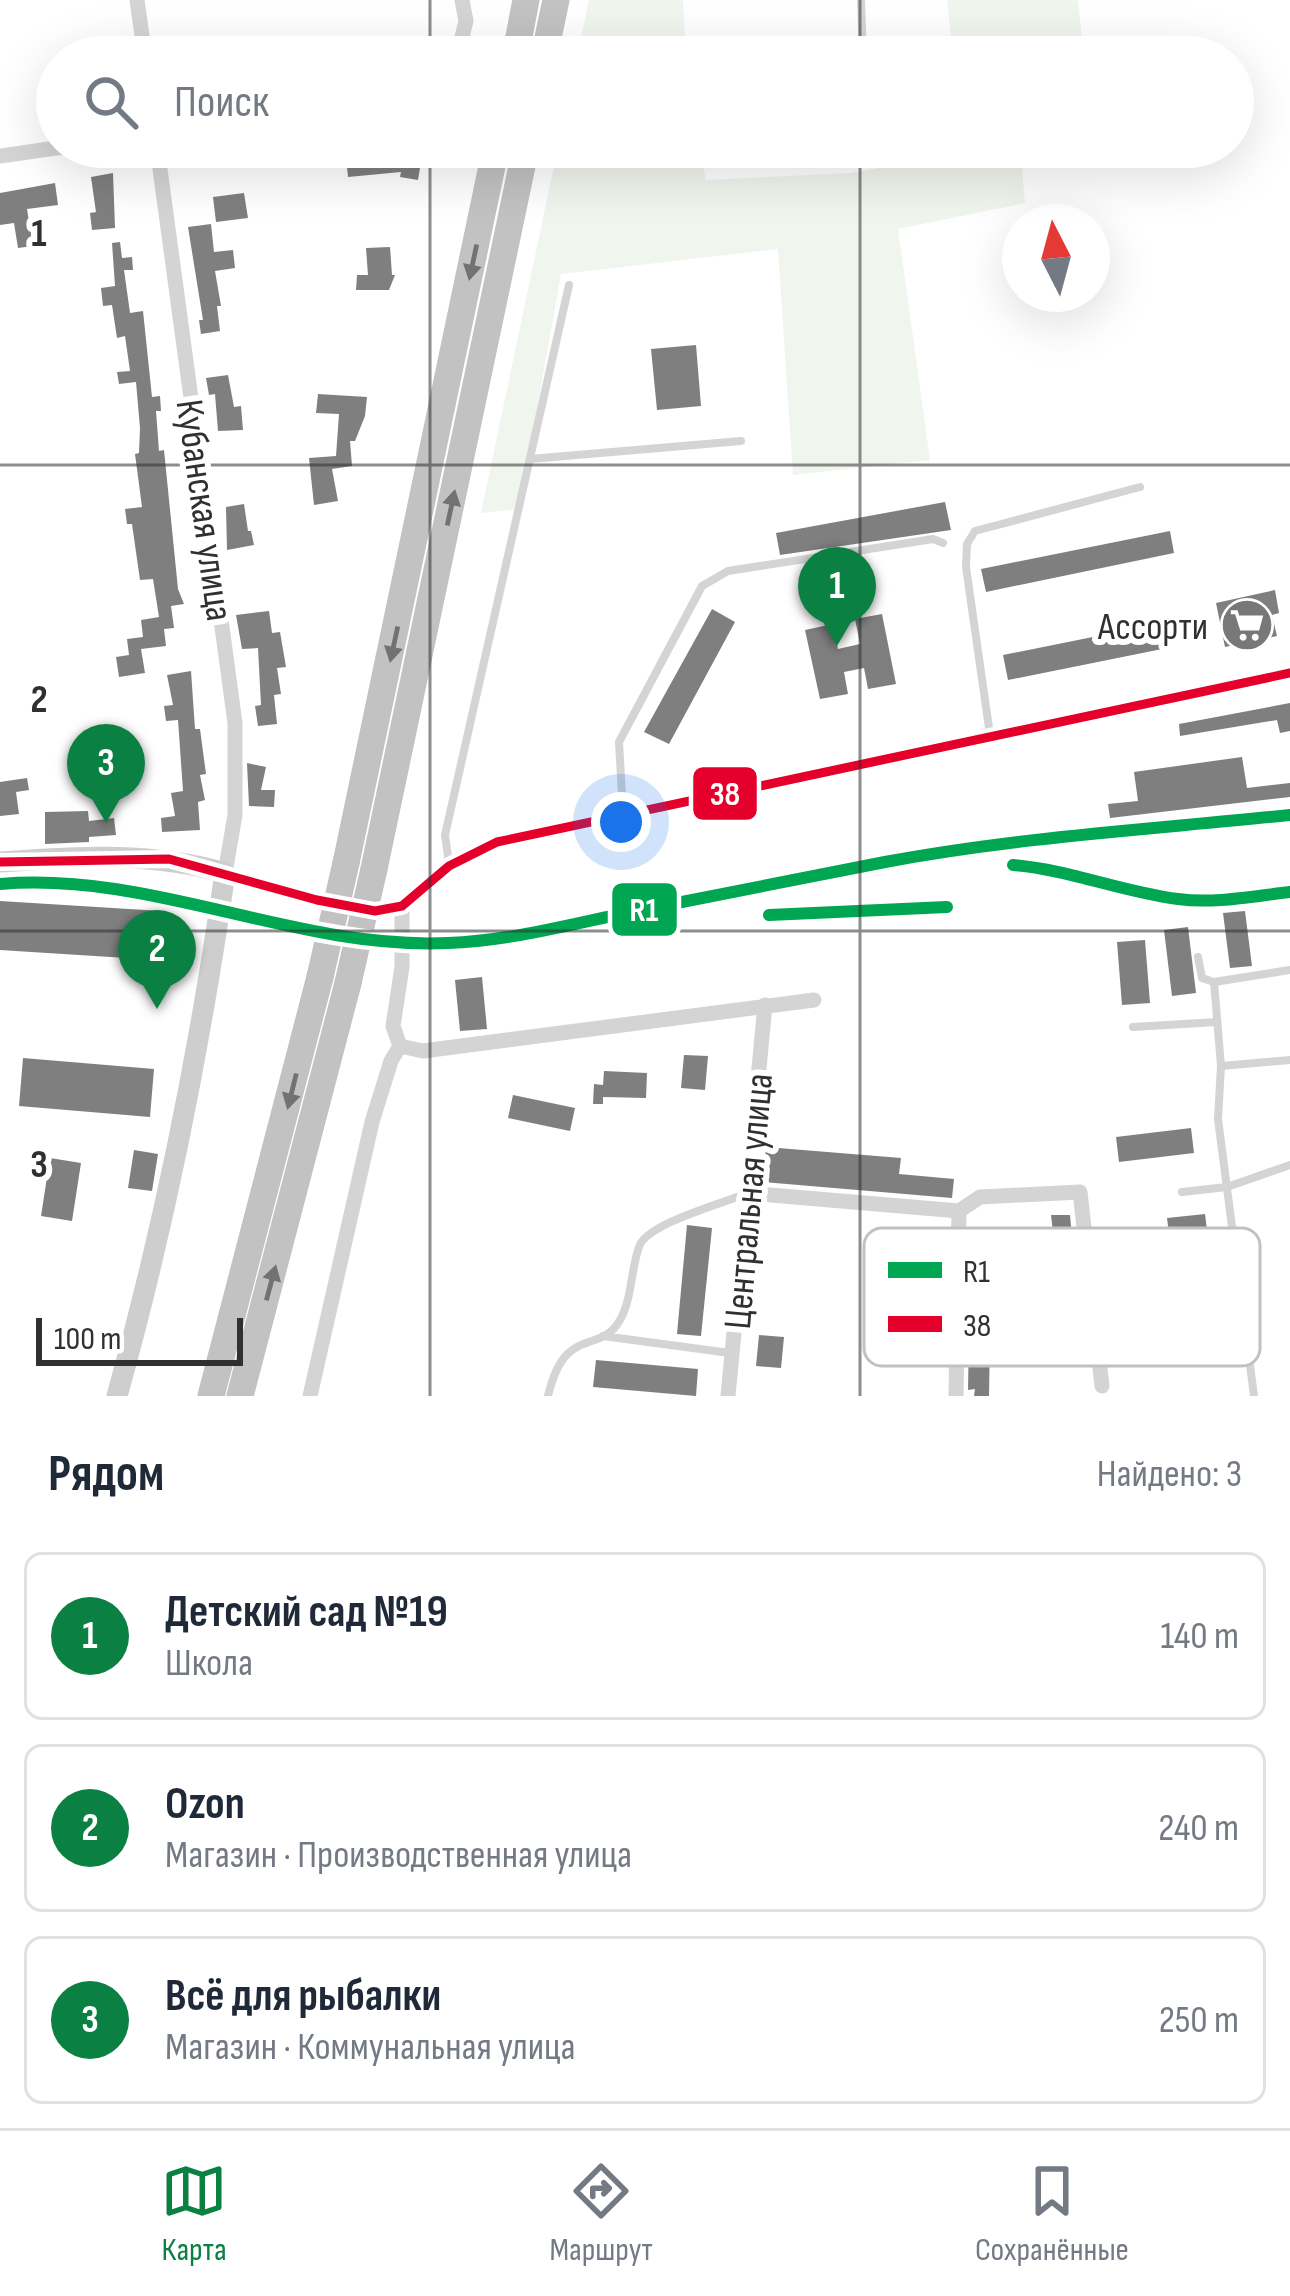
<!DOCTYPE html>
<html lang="ru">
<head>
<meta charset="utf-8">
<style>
	body { margin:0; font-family:"Sofia Sans Condensed",sans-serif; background:#f2f2f3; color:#1f2937 }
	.compass { position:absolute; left:1002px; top:204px; width:108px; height:108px; border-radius:50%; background:#fff; box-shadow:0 12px 48px #0002; rotate:354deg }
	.scale { position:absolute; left:36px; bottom:30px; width:207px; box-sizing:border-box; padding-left:12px; border:6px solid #303030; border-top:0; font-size:33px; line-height:42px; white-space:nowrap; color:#303030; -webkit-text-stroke:9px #fff; paint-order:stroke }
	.you { position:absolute; left:621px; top:822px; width:42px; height:42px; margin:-30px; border:9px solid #fff; border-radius:50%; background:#1a73e8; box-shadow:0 0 0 18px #1a73e833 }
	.badge { display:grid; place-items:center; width:78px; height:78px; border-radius:50%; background:#0b8043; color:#fff; font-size:39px; font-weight:700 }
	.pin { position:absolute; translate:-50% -99px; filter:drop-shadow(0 3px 6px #0008) }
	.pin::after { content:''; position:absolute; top:63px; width:42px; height:36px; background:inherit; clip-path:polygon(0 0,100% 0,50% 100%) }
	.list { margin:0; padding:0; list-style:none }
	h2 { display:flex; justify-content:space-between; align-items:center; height:156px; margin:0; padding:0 48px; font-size:51px }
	h2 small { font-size:39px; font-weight:400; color:#747a83 }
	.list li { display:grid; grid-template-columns:78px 1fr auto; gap:36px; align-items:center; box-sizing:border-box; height:168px; margin:0 24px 24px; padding:0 24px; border:3px solid #e0e1e3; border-radius:18px }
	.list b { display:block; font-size:45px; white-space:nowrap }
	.list p { margin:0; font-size:39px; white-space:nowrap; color:#747a83 }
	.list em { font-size:39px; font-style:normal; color:#747a83 }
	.icon { flex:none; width:66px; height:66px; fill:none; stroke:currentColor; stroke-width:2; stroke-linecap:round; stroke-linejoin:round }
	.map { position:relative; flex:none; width:1290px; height:1396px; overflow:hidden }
	.search { position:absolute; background:#fff; box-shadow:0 12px 48px #0002; left:36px; right:36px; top:36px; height:132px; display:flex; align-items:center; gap:30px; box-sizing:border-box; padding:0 42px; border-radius:66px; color:#747a83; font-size:45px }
	.sheet { height:732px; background:#fff }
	nav { display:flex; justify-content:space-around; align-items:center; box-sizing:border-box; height:168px; border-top:3px solid #e0e1e3; background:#fff; font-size:33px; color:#747a83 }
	nav a { display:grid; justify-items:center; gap:6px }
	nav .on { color:#0b8043 }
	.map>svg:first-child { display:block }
	.green { fill:#f0f5ed }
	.building { fill:#7f7f7f }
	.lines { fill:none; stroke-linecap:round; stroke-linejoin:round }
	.lane { stroke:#d4d4d4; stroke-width:8 }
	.street { stroke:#d4d4d4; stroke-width:15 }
	.secondary { stroke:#cecece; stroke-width:21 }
	.highway { stroke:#c2c2c2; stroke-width:27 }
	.highway-bridge { stroke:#c2c2c2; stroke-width:27 }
	.bus-1-casing { stroke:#fff; stroke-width:18 }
	.bus-1 { stroke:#e4002b; stroke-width:9 }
	.rail-1-casing { stroke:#fff; stroke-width:21 }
	.rail-1 { stroke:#00a651; stroke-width:12 }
	.oneway { fill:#727272 }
	.grid { fill:none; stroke:#303030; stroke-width:3; stroke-opacity:0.55 }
	.labels { text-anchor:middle; stroke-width:12; stroke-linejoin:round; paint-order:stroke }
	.street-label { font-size:39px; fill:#303030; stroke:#fff }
	.poi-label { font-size:39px; fill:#303030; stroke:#fff; text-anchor:end }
	.key { fill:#fff; stroke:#c1c1c1; stroke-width:3 }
	.key-label { font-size:33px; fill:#303030 }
	.grid-label { font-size:39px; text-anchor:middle; font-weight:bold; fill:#303030; stroke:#fff; stroke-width:12; stroke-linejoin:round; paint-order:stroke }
	.line-badge { stroke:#fff; stroke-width:4.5 }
	.badge-label { font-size:33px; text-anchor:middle; font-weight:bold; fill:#fff }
</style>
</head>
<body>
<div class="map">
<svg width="1290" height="1396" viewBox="0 0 1290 1396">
	<rect width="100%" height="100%" fill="#fff"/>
	<path class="green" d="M 589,0 L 683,0 L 686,57 L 577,57 Z
		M 947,0 L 1078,0 L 1084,57 L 953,57 Z
		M 558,147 L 698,147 L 706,180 L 850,173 L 963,154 L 963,147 L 1020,147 L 1025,203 L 898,229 L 930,460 L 793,475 L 778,249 L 561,274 L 519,509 L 481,513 Z"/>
	<path class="building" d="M 345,147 L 357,147 L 359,163 L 403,156 L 405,147 L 423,150 L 418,180 L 400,177 L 401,172 L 348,177 Z
		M 113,173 L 115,228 L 92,230 L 90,213 L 96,212 L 91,177 Z
		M 55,183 L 58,205 L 27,209 L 33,246 L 18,248 L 14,223 L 0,225 L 0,193 Z
		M 244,193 L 248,218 L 216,222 L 213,197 Z
		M 211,224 L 214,252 L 233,250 L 235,268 L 215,271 L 221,306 L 217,306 L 220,331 L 201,334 L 199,320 L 203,320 L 188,227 Z
		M 120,242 L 122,258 L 132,257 L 133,270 L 124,270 L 130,313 L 143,311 L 152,397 L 160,396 L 161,411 L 156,411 L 159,451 L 164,450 L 178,589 L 184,604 L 171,606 L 174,628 L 164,629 L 166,646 L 141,649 L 145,673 L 119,677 L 116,657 L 129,655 L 127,639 L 143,637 L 141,620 L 159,617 L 153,579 L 140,580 L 132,524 L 127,524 L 125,509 L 142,507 L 135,454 L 139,453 L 140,428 L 136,382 L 119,384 L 117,372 L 130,371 L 125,336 L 117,338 L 112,305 L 103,306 L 101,288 L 115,286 L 112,243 Z
		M 390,247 L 392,275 L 395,275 L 389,290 L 356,290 L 357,275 L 368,275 L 366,248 Z
		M 696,345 L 701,406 L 657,410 L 651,349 Z
		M 228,375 L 234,407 L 241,406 L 243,430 L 218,431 L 215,394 L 209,395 L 206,378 Z
		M 318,394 L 367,397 L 365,416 L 355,441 L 350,441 L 352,466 L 332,469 L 338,501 L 314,505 L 309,458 L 336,456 L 339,414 L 316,413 Z
		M 945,502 L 951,530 L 780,555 L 776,533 Z
		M 244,504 L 248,531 L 251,531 L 254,545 L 227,550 L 226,507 Z
		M 1170,531 L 1174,553 L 986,592 L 981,569 Z
		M 1275,590 L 1279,613 L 1272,615 L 1277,636 L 1225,647 L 1216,603 Z
		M 712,609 L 735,622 L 669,744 L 644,732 Z
		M 269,611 L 272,633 L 280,632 L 286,667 L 277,668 L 281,694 L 274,695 L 277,724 L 258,726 L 255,706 L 261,705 L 258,648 L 242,649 L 236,615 Z
		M 882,614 L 896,684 L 868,689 L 864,668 L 844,672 L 848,694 L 820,699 L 805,630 L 833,624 L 838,649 L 860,644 L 855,619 Z
		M 1162,623 L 1167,648 L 1008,680 L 1003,655 Z
		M 191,671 L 195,729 L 200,729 L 206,774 L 200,775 L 205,800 L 198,802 L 200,830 L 162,832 L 161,818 L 175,816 L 171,793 L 183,791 L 178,720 L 166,721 L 164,706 L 173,705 L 167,675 Z
		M 1290,703 L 1290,731 L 1280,733 L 1277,720 L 1180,736 L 1179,724 Z
		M 1242,757 L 1247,788 L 1290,783 L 1290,797 L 1110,818 L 1108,804 L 1138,801 L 1134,772 Z
		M 247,763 L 266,767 L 261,790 L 275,790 L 274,807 L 249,806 Z
		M 27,778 L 29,790 L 16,792 L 19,814 L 0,816 L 0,782 Z
		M 88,811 L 89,821 L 114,818 L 116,835 L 89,837 L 89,842 L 45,844 L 45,812 Z
		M 0,901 L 161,911 L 158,960 L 0,950 Z
		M 1245,911 L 1252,966 L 1230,968 L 1223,913 Z
		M 1188,927 L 1196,993 L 1172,996 L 1164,930 Z
		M 1145,940 L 1150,1003 L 1122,1005 L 1117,942 Z
		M 482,977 L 487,1029 L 460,1031 L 455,980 Z
		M 684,1055 L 708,1056 L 705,1090 L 681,1088 Z
		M 23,1058 L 154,1069 L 150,1117 L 19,1106 Z
		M 604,1071 L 647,1073 L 646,1098 L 603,1097 L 603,1104 L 593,1104 L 594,1084 L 603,1085 Z
		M 513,1095 L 575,1108 L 570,1131 L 508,1118 Z
		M 1191,1128 L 1194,1153 L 1119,1162 L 1116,1137 Z
		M 766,1147 L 901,1158 L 899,1174 L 954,1179 L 952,1198 L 763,1182 Z
		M 134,1150 L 158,1154 L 152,1191 L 128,1188 Z
		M 50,1158 L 81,1163 L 72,1221 L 41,1216 Z
		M 1205,1214 L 1211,1262 L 1173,1266 L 1167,1218 Z
		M 1051,1215 L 1070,1215 L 1076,1281 L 1059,1283 Z
		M 687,1225 L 712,1228 L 701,1336 L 677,1334 Z
		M 969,1333 L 990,1334 L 989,1396 L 974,1396 L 975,1389 L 968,1390 Z
		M 759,1335 L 784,1337 L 781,1368 L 756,1366 Z
		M 596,1360 L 698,1369 L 696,1396 L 593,1387 Z"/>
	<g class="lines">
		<path class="lane" d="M 861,0 L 863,57
			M 530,459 L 741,441
			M 990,735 L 966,567 L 967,544 L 975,531 L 1140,487
			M 623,813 L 619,742 L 702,586 L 728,571 L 933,539 L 943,543
			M 449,864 L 445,835 L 569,285
			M 1198,957 L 1202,978 L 1214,982 L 1290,970
			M 1214,982 L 1221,1066 L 1290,1060
			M 1133,1027 L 1217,1022
			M 1221,1066 L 1218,1119 L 1254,1396
			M 1182,1192 L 1227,1187 L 1290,1165
			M 603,1336 L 730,1353
			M 548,1396 C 565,1323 600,1356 620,1320 C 632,1299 631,1269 639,1247 C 646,1224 721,1204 745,1194"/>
		<path class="street" d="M 137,0 L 145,57
			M 457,57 L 466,21 L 462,0
			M 157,147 L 235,723 L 235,815 L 225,873 C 266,885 367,926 405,904 C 421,894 432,878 447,867 C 461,856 480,850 497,842 L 1290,673
			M 0,156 L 63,147
			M 400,1046 L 423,1051 L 814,1000
			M 747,1193 L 959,1211
			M 959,1211 L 980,1197 L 1080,1192 L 1102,1386
			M 310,1396 L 372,1122 L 391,1061 L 400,1046 L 393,1026 L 402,967 L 402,906
			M 728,1396 L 765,1005
			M 956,1396 L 959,1211"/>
		<path class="secondary" d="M 0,862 C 76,857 151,851 225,873 C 199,1053 166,1221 117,1396"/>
		<path class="highway" d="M 515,57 L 526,0
			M 544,57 L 556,0
			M 346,863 L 496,147
			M 374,869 L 526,147
			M 211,1396 L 320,977
			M 240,1396 L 348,983"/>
		<path class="highway-bridge" d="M 320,977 L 346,863
			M 348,983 L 374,869"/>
		<g class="bus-1-casing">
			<path id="bus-1" d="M 0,862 L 169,859 L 317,900 L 375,911 L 402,906 L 449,866 L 497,842 L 1290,673"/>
		</g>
		<use href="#bus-1" class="bus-1"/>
		<g class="rail-1-casing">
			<path id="rail-1" d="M 1013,865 C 1071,870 1122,892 1178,899 C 1215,904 1253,896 1290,892
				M 0,884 C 153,871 295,950 448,943 C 508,941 568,925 626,913 C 712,896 798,879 885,862 C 1018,837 1155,829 1290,815
				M 769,915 L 947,907"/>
		</g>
		<use href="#rail-1" class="rail-1"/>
	</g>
	<defs><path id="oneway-solid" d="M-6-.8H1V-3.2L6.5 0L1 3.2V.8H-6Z" transform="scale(3)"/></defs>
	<g class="oneway">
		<use href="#oneway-solid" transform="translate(473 262) rotate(102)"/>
		<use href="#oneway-solid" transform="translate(451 508) rotate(-78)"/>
		<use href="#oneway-solid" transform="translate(394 644) rotate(102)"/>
		<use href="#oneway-solid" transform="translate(292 1091) rotate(104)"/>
		<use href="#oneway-solid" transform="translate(271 1283) rotate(-75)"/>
	</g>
	<path class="grid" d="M 430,0 L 430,57M 860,0 L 860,57M 430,147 L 430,1396M 860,147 L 860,1396M 0,465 L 1290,465M 0,931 L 1290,931"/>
	<defs>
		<g id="supermarket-disc" transform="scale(2.7)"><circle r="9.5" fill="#787878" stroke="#fff"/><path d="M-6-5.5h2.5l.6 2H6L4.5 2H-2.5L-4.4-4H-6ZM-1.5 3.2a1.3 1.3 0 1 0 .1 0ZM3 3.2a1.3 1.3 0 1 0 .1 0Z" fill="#fff"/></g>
	</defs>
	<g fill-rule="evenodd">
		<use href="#supermarket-disc" x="1247" y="625"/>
	</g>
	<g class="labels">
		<g class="street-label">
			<text transform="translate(206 510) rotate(82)" y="14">Кубанская улица</text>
			<text transform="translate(747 1201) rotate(-85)" y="14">Центральная улица</text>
		</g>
		<g class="poi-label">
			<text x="1208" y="639">Ассорти</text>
		</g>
	</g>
	<rect x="864" y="1228" width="396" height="138" rx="18" class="key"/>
	<rect x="888" y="1262" width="54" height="16" fill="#00a651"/>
	<rect x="888" y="1316" width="54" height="16" fill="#e4002b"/>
	<g class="key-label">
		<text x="963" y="1282">R1</text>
		<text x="963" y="1336">38</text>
	</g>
	<g class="grid-label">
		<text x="39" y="246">1</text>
		<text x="39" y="712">2</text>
		<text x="39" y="1177">3</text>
	</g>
	<g class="line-badge">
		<rect x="691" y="765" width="68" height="57" rx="12" fill="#e4002b"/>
		<rect x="610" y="881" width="69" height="57" rx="12" fill="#00a651"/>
	</g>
	<g class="badge-label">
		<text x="725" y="805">38</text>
		<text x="644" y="921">R1</text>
	</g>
</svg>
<svg class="compass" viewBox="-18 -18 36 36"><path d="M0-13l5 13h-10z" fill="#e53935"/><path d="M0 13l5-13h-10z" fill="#747a83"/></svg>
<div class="scale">100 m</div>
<div class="you"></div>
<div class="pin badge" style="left:837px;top:646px">1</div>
<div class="pin badge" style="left:157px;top:1009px">2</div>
<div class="pin badge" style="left:106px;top:823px">3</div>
<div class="search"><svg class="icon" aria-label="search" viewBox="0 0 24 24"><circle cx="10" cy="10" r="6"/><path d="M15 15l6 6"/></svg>Поиск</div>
</div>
<section class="sheet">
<h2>Рядом<small>Найдено: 3</small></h2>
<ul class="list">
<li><span class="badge">1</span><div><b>Детский сад №19</b><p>Школа</p></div><em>140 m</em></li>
<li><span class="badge">2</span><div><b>Ozon</b><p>Магазин · Производственная улица</p></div><em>240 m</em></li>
<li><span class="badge">3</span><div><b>Всё для рыбалки</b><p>Магазин · Коммунальная улица</p></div><em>250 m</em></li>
</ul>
</section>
<nav>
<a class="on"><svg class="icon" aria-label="map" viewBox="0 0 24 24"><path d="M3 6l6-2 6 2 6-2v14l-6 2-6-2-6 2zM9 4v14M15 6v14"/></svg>Карта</a>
<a><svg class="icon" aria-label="directions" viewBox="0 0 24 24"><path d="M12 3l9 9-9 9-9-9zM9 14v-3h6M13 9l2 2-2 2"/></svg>Маршрут</a>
<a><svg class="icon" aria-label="saved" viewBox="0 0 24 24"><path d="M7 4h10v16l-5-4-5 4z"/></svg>Сохранённые</a>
</nav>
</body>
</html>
